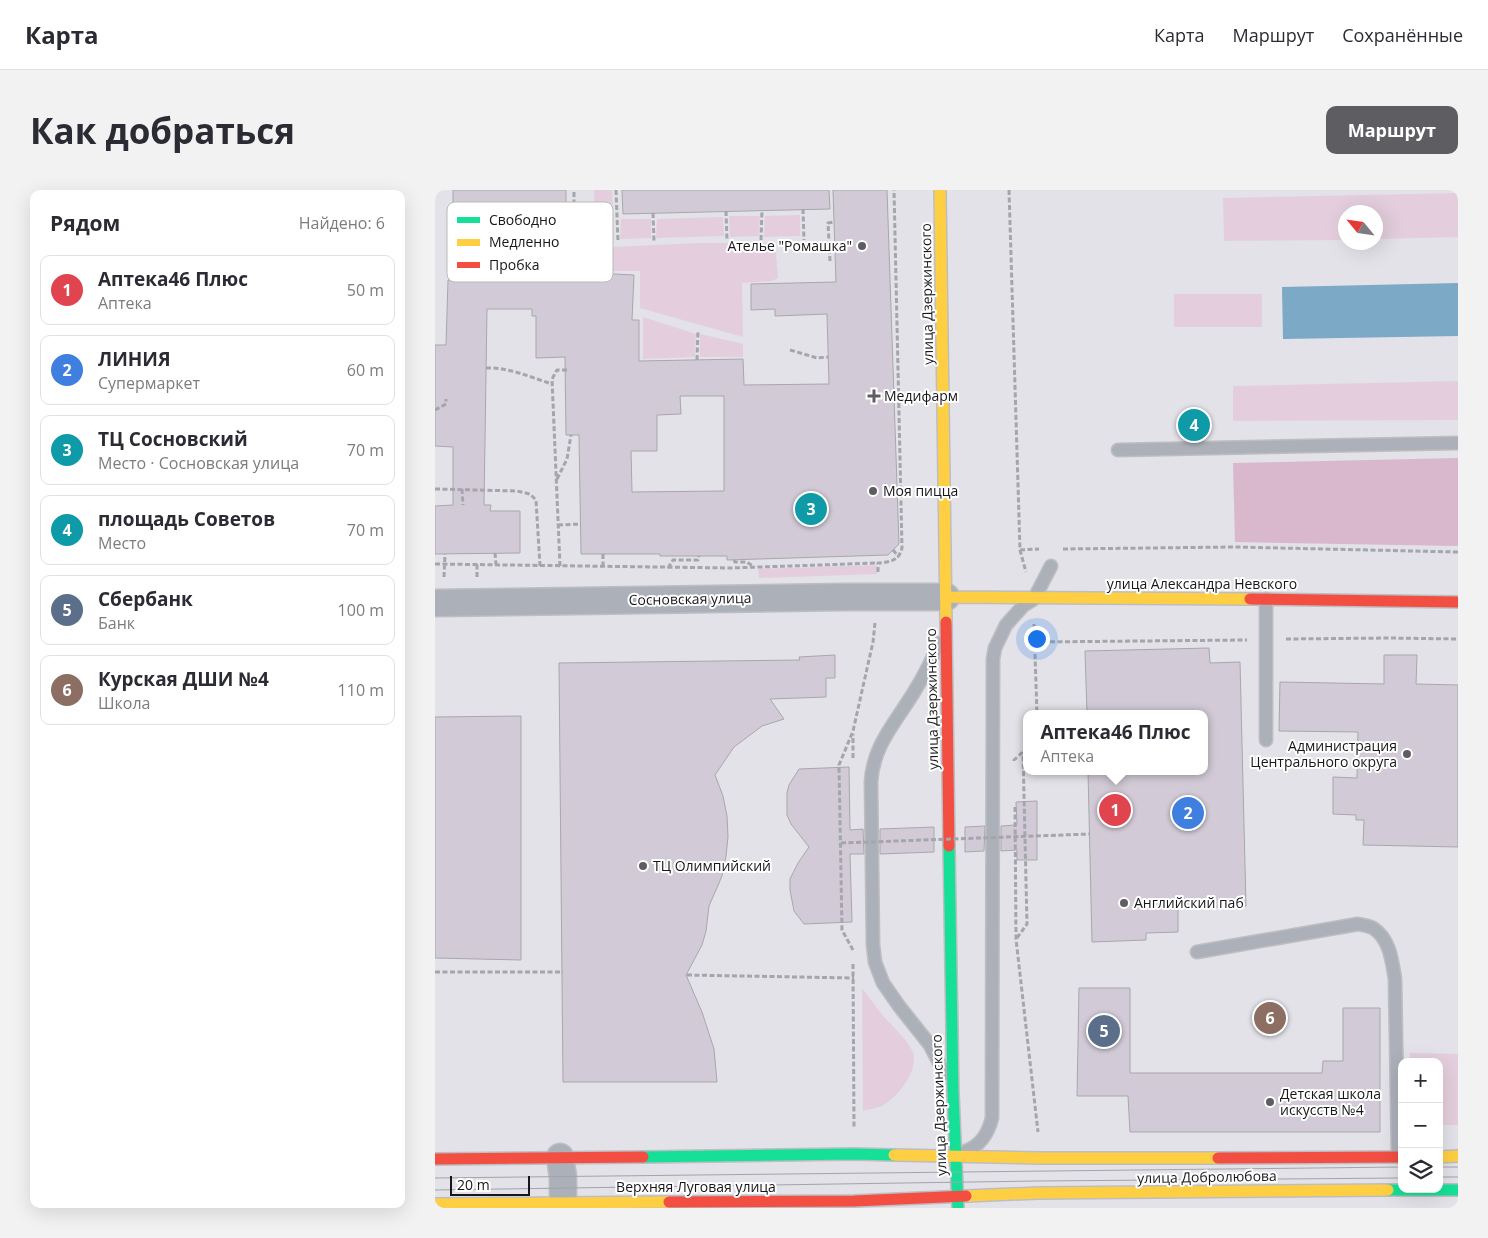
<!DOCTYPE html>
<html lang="ru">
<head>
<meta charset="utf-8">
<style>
	body { margin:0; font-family:"Open Sans",sans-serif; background:#f2f2f3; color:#2b2b33 }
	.controls { position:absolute; right:15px; bottom:15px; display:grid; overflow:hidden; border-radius:10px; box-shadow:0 5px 20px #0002 }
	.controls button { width:45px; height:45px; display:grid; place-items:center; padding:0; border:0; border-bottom:1px solid #e1e1e2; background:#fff; color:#2b2b33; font:25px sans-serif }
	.compass { position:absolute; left:903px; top:15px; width:45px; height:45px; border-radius:50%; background:#fff; box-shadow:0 5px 20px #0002; rotate:299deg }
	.scale { position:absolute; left:15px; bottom:12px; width:80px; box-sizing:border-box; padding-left:5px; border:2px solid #17161a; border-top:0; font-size:14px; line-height:18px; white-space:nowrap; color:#17161a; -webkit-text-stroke:4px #fff; paint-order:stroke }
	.you { position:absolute; left:601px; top:448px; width:18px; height:18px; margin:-12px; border:4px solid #fff; border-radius:50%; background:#1a73e8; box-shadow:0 0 0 8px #1a73e833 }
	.badge { display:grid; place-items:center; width:32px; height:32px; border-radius:50%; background:#5e5d62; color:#fff; font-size:16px; font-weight:700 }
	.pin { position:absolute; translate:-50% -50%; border:2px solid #fff; box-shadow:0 1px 5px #0006 }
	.popup { position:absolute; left:588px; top:520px; width:185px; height:65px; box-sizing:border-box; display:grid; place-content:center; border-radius:10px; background:#fff; filter:drop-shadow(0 1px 4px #0005); font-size:16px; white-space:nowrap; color:#7c7c81 }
	.popup b { font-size:19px; color:#2b2b33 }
	.popup::after { content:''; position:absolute; left:50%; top:100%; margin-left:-10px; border:10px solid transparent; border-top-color:#fff }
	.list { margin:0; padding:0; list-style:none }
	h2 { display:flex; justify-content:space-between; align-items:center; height:65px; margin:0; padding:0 20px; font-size:21px }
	h2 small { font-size:16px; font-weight:400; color:#7c7c81 }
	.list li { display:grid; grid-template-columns:32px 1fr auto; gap:15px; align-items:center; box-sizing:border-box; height:70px; margin:0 10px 10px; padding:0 10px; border:1px solid #e1e1e2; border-radius:10px }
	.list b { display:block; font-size:19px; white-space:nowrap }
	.list p { margin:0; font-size:16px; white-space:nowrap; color:#7c7c81 }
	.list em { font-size:16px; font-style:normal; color:#7c7c81 }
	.icon { flex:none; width:28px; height:28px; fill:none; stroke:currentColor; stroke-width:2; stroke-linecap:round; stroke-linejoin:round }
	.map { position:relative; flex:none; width:1023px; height:1018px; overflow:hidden; border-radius:10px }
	header { display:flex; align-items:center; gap:30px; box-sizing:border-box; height:70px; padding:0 25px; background:#fff; border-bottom:1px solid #e1e1e2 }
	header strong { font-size:24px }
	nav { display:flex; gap:28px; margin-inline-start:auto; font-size:18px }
	.intro { display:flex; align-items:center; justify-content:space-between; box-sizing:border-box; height:120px; padding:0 30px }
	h1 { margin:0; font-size:35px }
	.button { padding:12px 22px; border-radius:10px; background:#5e5d62; color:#fff; font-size:18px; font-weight:700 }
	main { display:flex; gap:30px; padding:0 30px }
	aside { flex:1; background:#fff; border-radius:10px; box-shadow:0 5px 20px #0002 }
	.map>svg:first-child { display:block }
	.green { fill:#e4cedd }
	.forest { fill:#d9b7cd }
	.water { fill:#7ca9c5 }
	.building { fill:#d2cbd7; stroke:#a8a7ab; fill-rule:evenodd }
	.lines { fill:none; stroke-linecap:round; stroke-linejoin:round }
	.lane-casing { stroke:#bebec2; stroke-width:15 }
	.street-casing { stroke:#bebec2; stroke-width:29 }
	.fast-casing { stroke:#bebec2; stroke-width:14 }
	.slow-casing { stroke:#bebec2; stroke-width:14 }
	.jam-casing { stroke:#bebec2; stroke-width:14 }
	.path { stroke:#a4a6ac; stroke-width:3; stroke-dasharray:5 2.5; stroke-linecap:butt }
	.lane { stroke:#acb1b9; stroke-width:12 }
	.street { stroke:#acb1b9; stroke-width:26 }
	.fast { stroke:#16e098; stroke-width:11 }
	.slow { stroke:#ffcf43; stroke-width:11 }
	.jam { stroke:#f24e42; stroke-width:11 }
	.tram { stroke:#a1a4aa; stroke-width:1 }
	.path-bridge { stroke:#a4a6ac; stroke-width:3; stroke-dasharray:5 2.5; stroke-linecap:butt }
	.poi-dot { fill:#5e5d62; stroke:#fff; stroke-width:2 }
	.labels { text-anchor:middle; stroke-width:4; stroke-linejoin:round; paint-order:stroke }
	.poi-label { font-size:14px; fill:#17161a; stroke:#fff; text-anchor:start }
	.street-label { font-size:14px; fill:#17161a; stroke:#fff }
	.key { fill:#fff; stroke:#b9b9ba; stroke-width:1 }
	.key-label { font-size:14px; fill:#17161a }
</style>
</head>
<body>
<header>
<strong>Карта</strong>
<nav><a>Карта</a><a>Маршрут</a><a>Сохранённые</a></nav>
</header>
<div class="intro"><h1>Как добраться</h1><a class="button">Маршрут</a></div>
<main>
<aside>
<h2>Рядом<small>Найдено: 6</small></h2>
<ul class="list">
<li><span class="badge" style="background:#e0444e">1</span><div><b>Аптека46 Плюс</b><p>Аптека</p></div><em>50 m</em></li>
<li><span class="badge" style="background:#3f7fe0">2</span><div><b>ЛИНИЯ</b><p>Супермаркет</p></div><em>60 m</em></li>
<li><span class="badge" style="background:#0f9aa8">3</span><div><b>ТЦ Сосновский</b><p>Место · Сосновская улица</p></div><em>70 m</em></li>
<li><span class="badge" style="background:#0f9aa8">4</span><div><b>площадь Советов</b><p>Место</p></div><em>70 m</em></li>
<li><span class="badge" style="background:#5c6f8a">5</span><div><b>Сбербанк</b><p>Банк</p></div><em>100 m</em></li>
<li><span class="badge" style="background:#8d6e63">6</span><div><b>Курская ДШИ №4</b><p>Школа</p></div><em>110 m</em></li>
</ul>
</aside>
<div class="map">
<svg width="1023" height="1018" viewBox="0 0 1023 1018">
	<rect width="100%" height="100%" fill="#e2e2e8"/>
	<path class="green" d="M 159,0 L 177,0 L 179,50 L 169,51 L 160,32 Z
		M 1023,3 L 1023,47 L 941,49 L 941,22 L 911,22 L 910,50 L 789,51 L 788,8 Z
		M 365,25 L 365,46 L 329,47 L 330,26 Z
		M 294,26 L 325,26 L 324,46 L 295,47 Z
		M 288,27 L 289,46 L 221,48 L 222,29 Z
		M 186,29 L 216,29 L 216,48 L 185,49 Z
		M 263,53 L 340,53 L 343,88 L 337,91 L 307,93 L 308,147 L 205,118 L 205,81 L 177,81 L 178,57 Z
		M 739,104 L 827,104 L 827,137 L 739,137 Z
		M 208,127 L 261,144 L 260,167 L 208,169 Z
		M 265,144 L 308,154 L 308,167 L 265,167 Z
		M 1023,191 L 1023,230 L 798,231 L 798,196 Z
		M 442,375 L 442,384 L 324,388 L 323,379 Z
		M 427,798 C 434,807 441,817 448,826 C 456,834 474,852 478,862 C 484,881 463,907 447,916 C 442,918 434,919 428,921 Z
		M 975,863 L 1023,864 L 1023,935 L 1004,935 L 1004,872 L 975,872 Z"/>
	<path class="forest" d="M 1023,268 L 1023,356 L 800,352 L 798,273 Z"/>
	<path class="water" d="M 1023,93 L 1023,146 L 848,149 L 847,97 Z"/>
	<path class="building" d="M 18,0 L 131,0 L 131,35 L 18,35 Z
		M 187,0 L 394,0 L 395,19 L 188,24 Z
		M 398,0 L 452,0 L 464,354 L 453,365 L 292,370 L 292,366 L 225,366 L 225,364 L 146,364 L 144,245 L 131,245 L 130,167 L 101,168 L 101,126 L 97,126 L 97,119 L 52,119 L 49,315 L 56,315 L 55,321 L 85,321 L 85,363 L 0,364 L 0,316 L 18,315 L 18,257 L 0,256 L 0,155 L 11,155 L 13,90 L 66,91 L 66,80 L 115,81 L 115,72 L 160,72 L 160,83 L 199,85 L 197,130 L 204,130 L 204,171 L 308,169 L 309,195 L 394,194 L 392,124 L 340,126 L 340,119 L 316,120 L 316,94 L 401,92 ZM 245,206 L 289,206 L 289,301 L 197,302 L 196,261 L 222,261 L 222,225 L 246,224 Z
		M 774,458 L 775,473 L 805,472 L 811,716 L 743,718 L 743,742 L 711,743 L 711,750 L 657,752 L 653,581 L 769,581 L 769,524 L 652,524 L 650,461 Z
		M 400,465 L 400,488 L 391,488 L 391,507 L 335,509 L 349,529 L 327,536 L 299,557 L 280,585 L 288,606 L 292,626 L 293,647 L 291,666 L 287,686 L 274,716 L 271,741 L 267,755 L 251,785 L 267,822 L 279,859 L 282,892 L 128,892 L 124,473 L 365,470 L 364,467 Z
		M 949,465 L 982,465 L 981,494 L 1023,495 L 1023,657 L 928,655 L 929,630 L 921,630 L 921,625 L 898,624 L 898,587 L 922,588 L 923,542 L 844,541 L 845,492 L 949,494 Z
		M 86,526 L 86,770 L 0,768 L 0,527 Z
		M 414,577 L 415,640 L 428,639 L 429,664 L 415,664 L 417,732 L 369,734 L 359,721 L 355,700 L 355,689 L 363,673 L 374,657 L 356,634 L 352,625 L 352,603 L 354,595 L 364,579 Z
		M 602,611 L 602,670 L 582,670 L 582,660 L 566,661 L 566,636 L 582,635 L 581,612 Z
		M 550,636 L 549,661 L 530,662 L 530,637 Z
		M 499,637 L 499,662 L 445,664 L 445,639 Z
		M 644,798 L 695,798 L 695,883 L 887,883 L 888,871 L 908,871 L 908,818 L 945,818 L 945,942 L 695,942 L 693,906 L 642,906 Z"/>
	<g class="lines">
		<g class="lane-casing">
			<path id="lane" d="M 683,260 L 1023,253
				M 831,409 L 831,550
				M 504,453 C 497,470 489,486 479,502 C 461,532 438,555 436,592 L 438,755 L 440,772 L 448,793 L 464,816 L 495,855 L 510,884
				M 762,762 L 923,734 C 928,735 934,736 938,738 C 955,749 957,771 960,789 L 963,967
				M 531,961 C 546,955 553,944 557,928 L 558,469 L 560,458 L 571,435 L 588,416 L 599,409 L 616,376"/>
		</g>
		<g class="street-casing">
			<path id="street" d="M 0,413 L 410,407 L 511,407
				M 125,967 L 128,987 L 128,1018"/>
		</g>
		<g class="fast-casing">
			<path id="fast" d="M 514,656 L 518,903 L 523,1018
				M 208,967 L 418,964 L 459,965
				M 953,1000 L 1023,1000"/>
		</g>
		<g class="slow-casing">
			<path id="slow" d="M 505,0 L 511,432
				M 511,407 L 815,409
				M 459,965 L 604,968 L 783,968
				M 1004,967 L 1023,966
				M 531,1006 L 603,1003 L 953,1000
				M 0,1014 L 234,1012"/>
		</g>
		<g class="jam-casing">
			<path id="jam" d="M 815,409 L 1023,412
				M 511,432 L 514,656
				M 783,968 L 967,967
				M 0,969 L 208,967
				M 234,1012 L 419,1011 L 531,1006"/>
		</g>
		<path class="path" d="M 181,0 L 183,52
			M 574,0 L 585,360 L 591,382
			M 368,19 L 369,50
			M 291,21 L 292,51
			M 218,23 L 219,52
			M 131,39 L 134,39 L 139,35 L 139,0
			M 326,50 L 327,20
			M 395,71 L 393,33 L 399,32
			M 355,160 L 382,168 L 393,167
			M 262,170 L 263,140
			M 51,178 C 73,177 95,187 117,194
			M 0,220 L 11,214 L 11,209
			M 122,289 L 132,269 L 136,245
			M 0,299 L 82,301 L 95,304 L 101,310 L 105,376
			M 27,299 L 28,315
			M 123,335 L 146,334
			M 628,359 L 800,357 L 1023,362
			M 458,360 L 464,367
			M 585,360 L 604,359
			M 60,363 L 61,375
			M 168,364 L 168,377
			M 299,370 L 300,372 L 312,372 L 319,377
			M 0,374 L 296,378 L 443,373
			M 125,376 L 117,189 L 122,180 L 134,180
			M 233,378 L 238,370 L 263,370 L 264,366
			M 443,382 L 443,373 C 455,372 464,371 467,358 L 459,0
			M 9,387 L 10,364
			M 42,387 L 42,374
			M 599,434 L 602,524
			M 851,449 L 954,448 L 1023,449
			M 600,452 L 812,450
			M 418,568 L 418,544
			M 579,571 L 579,570 L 591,559
			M 580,617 L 581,749 L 603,942
			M 582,748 L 592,734 L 588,562
			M 418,760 L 407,740 L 404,575 L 418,541 L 438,452 L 440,433
			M 418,774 L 419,938
			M 0,782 L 128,782
			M 252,785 L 419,788"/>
		<use href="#lane" class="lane"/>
		<use href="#street" class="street"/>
		<use href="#fast" class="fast"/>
		<use href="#slow" class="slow"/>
		<use href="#jam" class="jam"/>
		<path class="tram" d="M 1004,977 L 1023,977
			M 1004,987 L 1023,987
			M 0,988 L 967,977
			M 0,1000 L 603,991 L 967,988"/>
		<path class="path-bridge" d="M 406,653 L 655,644"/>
	</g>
	<g class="poi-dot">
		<circle cx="427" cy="56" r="5"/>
		<path d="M436.5 198.5h5v5h5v5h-5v5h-5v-5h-5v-5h5z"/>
		<circle cx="438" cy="301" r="5"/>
		<circle cx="972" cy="564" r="5"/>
		<circle cx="208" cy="676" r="5"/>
		<circle cx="689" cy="713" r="5"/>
		<circle cx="835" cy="912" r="5"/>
	</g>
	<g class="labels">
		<g class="poi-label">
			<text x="417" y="61" text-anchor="end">Ателье "Ромашка"</text>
			<text x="449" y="211">Медифарм</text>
			<text x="448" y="306">Моя пицца</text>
			<text x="962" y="561" text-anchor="end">Администрация<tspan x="962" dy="16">Центрального округа</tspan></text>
			<text x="218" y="681">ТЦ Олимпийский</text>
			<text x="699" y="718">Английский паб</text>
			<text x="845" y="909">Детская школа<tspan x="845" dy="16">искусств №4</tspan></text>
		</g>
		<g class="street-label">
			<text transform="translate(492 104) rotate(-91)" y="5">улица Дзержинского</text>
			<text x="767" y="399">улица Александра Невского</text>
			<text transform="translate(255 409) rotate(-1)" y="5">Сосновская улица</text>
			<text transform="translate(497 509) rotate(-91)" y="5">улица Дзержинского</text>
			<text transform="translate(504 915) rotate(-92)" y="5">улица Дзержинского</text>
			<text transform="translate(772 987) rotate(-1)" y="5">улица Добролюбова</text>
			<text x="261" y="1002">Верхняя Луговая улица</text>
		</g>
	</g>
	<rect x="12" y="12" width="166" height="80" rx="8" class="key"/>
	<rect x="22" y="27" width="23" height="6" fill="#16e098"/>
	<rect x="22" y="49" width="23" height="7" fill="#ffcf43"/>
	<rect x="22" y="72" width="23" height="6" fill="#f24e42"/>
	<g class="key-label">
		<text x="54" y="35">Свободно</text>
		<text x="54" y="57">Медленно</text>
		<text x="54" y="80">Пробка</text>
	</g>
</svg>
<div class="controls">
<button>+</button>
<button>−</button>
<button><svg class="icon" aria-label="layers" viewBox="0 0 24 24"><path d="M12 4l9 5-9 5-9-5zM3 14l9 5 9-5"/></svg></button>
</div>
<svg class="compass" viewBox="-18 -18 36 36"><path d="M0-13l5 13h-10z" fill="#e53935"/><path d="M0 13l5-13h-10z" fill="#7c7c81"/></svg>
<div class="scale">20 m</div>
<div class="you"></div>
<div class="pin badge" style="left:680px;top:620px;background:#e0444e">1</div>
<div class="popup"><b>Аптека46 Плюс</b>Аптека</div>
<div class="pin badge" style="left:753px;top:623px;background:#3f7fe0">2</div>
<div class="pin badge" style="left:376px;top:319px;background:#0f9aa8">3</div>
<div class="pin badge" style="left:759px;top:235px;background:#0f9aa8">4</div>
<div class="pin badge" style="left:669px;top:841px;background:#5c6f8a">5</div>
<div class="pin badge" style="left:835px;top:828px;background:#8d6e63">6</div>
</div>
</main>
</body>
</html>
